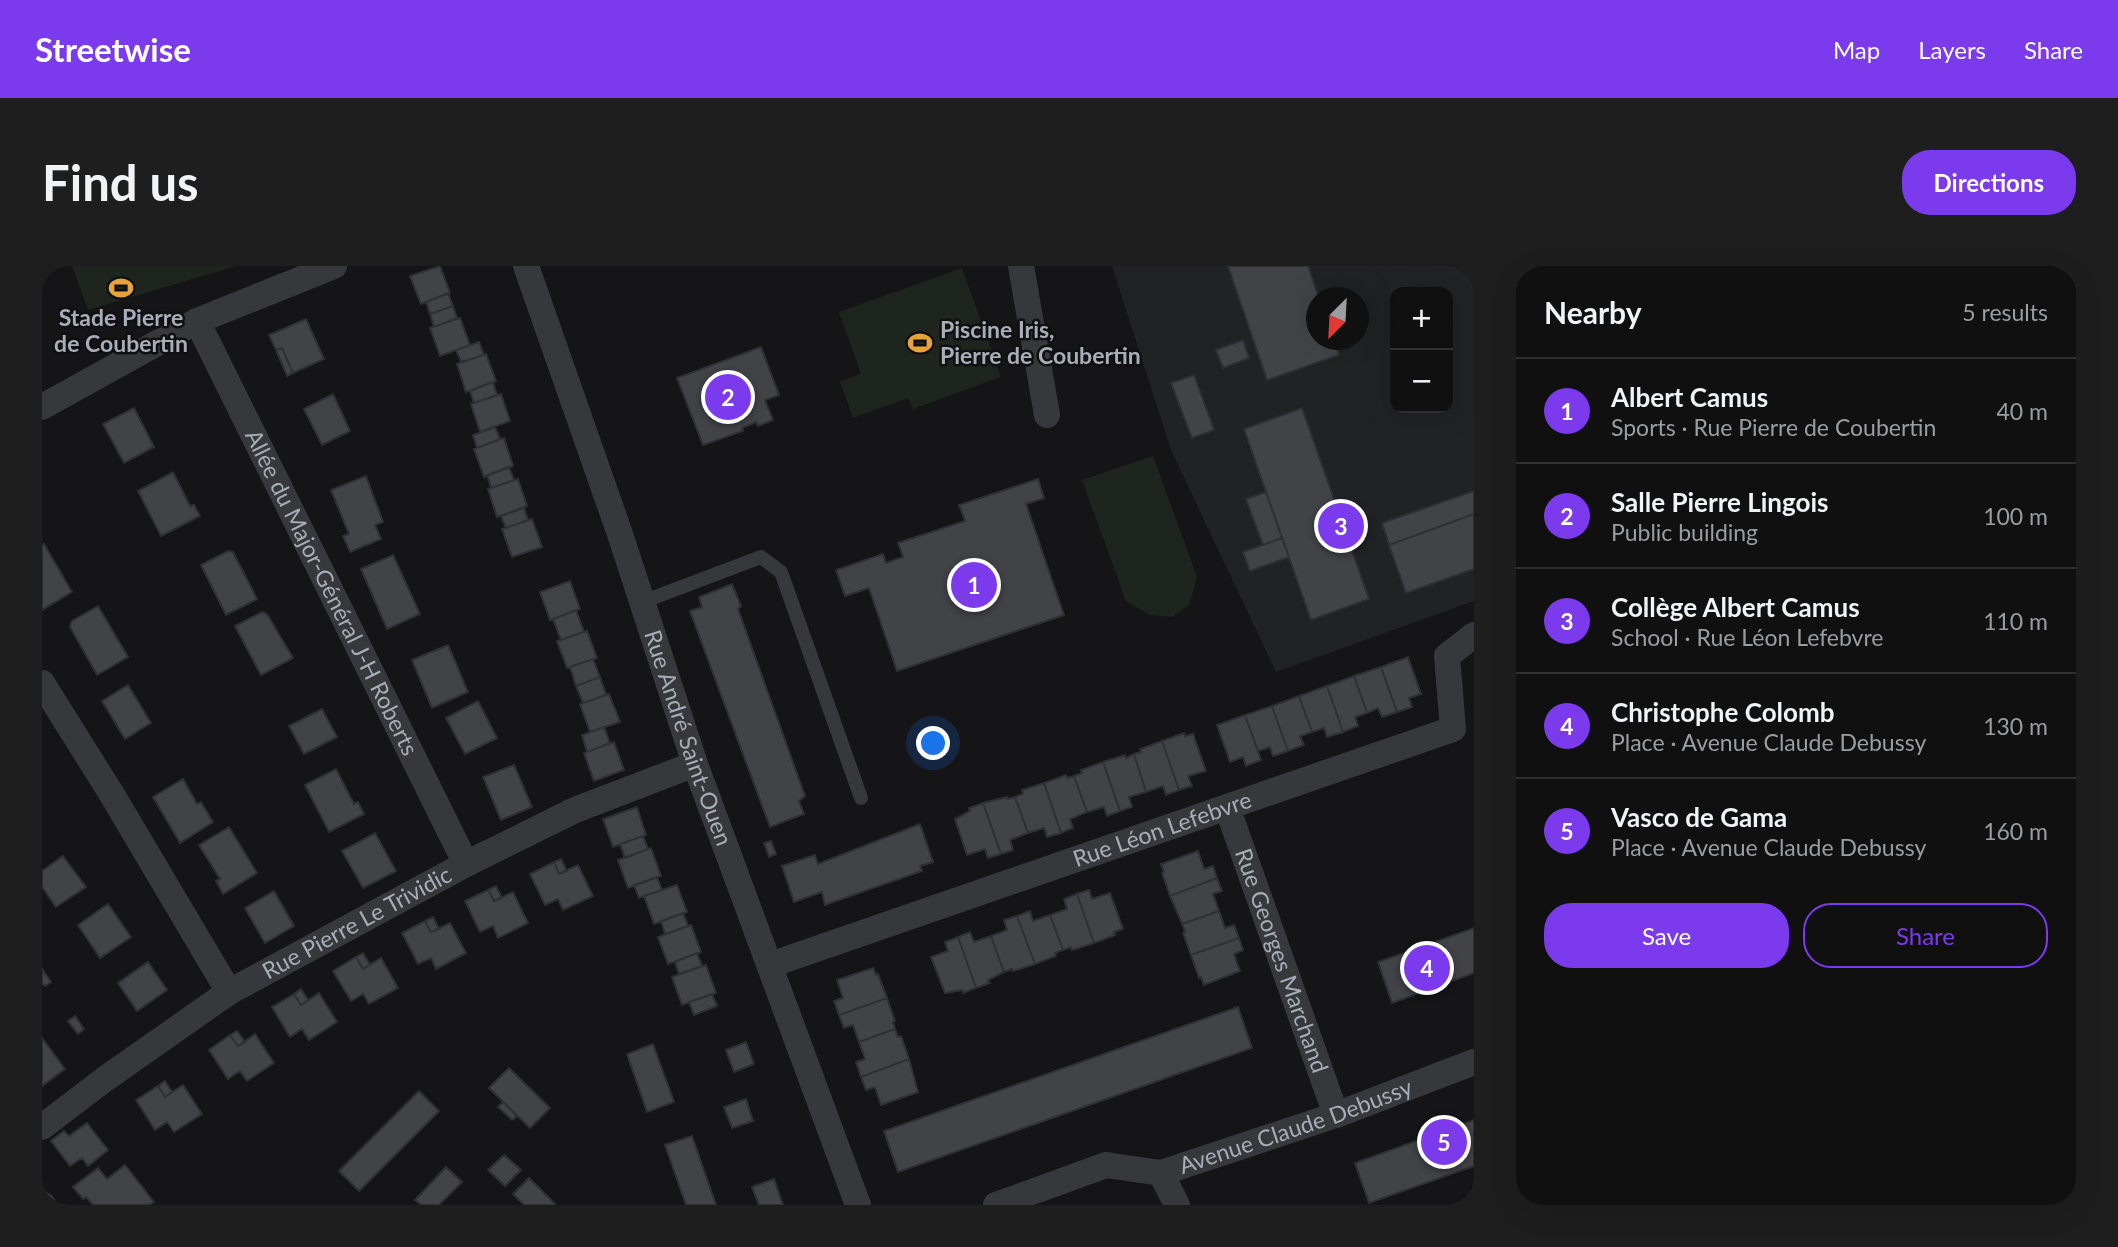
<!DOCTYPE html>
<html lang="en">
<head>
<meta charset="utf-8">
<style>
	body { margin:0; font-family:Lato,sans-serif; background:#1e1e1f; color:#f1f3f6 }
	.controls { position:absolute; right:21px; top:21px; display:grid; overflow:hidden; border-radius:14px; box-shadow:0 7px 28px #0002 }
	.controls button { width:63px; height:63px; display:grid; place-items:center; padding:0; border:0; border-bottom:2px solid #303031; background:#101011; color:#f1f3f6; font:35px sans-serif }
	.compass { position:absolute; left:1264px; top:21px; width:63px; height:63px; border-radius:50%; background:#101011; box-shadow:0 7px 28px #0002; rotate:204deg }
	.you { position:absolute; left:892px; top:478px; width:24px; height:24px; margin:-18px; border:5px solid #fff; border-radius:50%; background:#1a73e8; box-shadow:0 0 0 10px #1a73e833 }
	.badge { display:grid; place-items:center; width:46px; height:46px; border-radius:50%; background:#7c3aed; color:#fff; font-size:23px; font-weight:700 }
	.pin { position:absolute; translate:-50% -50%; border:4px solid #fff; box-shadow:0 2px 7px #0006 }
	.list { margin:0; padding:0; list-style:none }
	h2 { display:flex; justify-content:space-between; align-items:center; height:91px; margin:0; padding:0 28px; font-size:30px }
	h2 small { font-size:23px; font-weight:400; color:#9c9d9f }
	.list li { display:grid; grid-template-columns:46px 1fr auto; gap:21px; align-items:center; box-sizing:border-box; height:105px; padding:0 28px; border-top:2px solid #303031 }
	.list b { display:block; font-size:26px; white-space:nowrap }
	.list p { margin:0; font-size:23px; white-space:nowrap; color:#9c9d9f }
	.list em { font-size:23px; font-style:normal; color:#9c9d9f }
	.actions { display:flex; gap:14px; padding:21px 28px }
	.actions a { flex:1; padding:16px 0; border:2px solid #7c3aed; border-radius:28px; text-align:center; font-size:24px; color:#7c3aed }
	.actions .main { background:#7c3aed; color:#fff }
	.map { position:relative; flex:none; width:1432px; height:939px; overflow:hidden; border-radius:28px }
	header { display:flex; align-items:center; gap:42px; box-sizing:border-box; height:98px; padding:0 35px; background:#7c3aed; color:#fff }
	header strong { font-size:33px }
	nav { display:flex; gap:38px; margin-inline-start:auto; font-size:24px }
	.intro { display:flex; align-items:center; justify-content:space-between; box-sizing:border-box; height:168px; padding:0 42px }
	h1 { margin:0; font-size:49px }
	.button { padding:18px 32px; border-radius:28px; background:#7c3aed; color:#fff; font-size:24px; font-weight:700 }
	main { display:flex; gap:42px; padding:0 42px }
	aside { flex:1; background:#101011; border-radius:28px; box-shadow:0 7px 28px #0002 }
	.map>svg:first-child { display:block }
	.built { fill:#212224; fill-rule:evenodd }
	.green { fill:#1e251e }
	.building { fill:#424347; stroke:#2f3033; stroke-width:2 }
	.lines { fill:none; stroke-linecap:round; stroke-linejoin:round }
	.lane { stroke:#36383c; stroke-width:14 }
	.street { stroke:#36383c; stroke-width:26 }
	.labels { text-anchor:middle; stroke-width:5; stroke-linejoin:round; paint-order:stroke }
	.poi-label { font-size:23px; font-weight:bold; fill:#a8adb7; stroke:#101012 }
	.street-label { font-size:23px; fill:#a8adb7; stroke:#101012 }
</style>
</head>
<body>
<header>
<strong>Streetwise</strong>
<nav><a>Map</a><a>Layers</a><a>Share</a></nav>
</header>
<div class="intro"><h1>Find us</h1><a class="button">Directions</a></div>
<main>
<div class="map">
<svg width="1432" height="939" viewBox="0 0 1432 939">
	<rect width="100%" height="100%" fill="#151517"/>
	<path class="built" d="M 1070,0 L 1432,0 L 1432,335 L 1234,406 L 1129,184 ZM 1353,26 L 1406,26 L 1406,142 L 1353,142 ZM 1274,32 L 1316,32 L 1316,74 L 1274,74 Z"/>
	<path class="green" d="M 30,0 L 194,0 L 46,44 Z
		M 920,2 L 959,111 L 871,143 L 866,132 L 811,152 L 798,116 L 819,108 L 797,46 Z
		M 1111,190 L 1155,311 L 1147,339 L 1130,351 L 1107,349 L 1084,335 L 1040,214 Z"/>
	<path class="building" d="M 398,0 L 408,27 L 379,38 L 368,10 Z
		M 1186,0 L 1266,0 L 1277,32 L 1274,32 L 1274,74 L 1292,74 L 1297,89 L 1225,114 Z
		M 406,27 L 411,40 L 388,48 L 384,36 Z
		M 411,40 L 415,52 L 392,61 L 388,48 Z
		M 418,52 L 428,79 L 398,90 L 388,62 Z
		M 264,53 L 282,93 L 251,107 L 240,82 L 234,84 L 227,69 Z
		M 1201,74 L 1207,92 L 1181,102 L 1174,84 Z
		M 437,76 L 442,89 L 419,96 L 414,84 Z
		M 719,81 L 737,129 L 723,134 L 731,154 L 716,160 L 714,156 L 700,162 L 701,165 L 661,179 L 635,112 Z
		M 240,82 L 251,107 L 245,110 L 234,84 Z
		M 444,88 L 454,115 L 424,126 L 415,98 Z
		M 1152,109 L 1172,164 L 1150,172 L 1129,117 Z
		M 451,116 L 455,129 L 432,137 L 428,125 Z
		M 291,128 L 308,165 L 280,179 L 262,143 Z
		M 459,128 L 468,155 L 438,166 L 429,138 Z
		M 92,142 L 112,181 L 82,197 L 61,158 Z
		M 1260,142 L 1327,333 L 1269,354 L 1202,163 Z
		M 453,161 L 458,173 L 435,182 L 431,169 Z
		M 462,172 L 471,200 L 442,211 L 432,183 Z
		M 467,201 L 472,214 L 449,222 L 445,209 Z
		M 131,206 L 148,240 L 152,239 L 158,250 L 119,270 L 96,225 Z
		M 324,210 L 341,256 L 333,259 L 339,273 L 308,286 L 301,270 L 307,268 L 289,224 Z
		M 476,213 L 485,240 L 455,251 L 446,223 Z
		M 996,213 L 1002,232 L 984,238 L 1022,349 L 855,405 L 827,322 L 803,330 L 794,304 L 841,288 L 844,297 L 861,291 L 856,277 L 923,255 L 917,239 Z
		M 1432,225 L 1432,248 L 1347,279 L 1340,257 Z
		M 1224,226 L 1240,272 L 1221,279 L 1204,233 Z
		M 482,242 L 486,254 L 464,262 L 459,250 Z
		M 1432,248 L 1432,303 L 1364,327 L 1347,279 Z
		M 490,253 L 500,281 L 470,291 L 460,263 Z
		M 1240,272 L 1247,291 L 1208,305 L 1201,286 Z
		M 2,278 L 30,326 L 0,344 L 0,279 Z
		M 186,285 L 191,286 L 215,333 L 184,349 L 159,299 Z
		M 351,289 L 378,348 L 345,363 L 319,303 Z
		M 528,315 L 538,343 L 508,354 L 498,326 Z
		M 690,318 L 699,340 L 696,343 L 763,530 L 757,535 L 762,548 L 728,561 L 648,345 L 660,341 L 657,331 Z
		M 56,340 L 86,391 L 55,409 L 28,361 L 30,355 Z
		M 534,344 L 542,366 L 519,374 L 511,353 Z
		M 220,346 L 225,348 L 251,392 L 219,409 L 193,360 Z
		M 545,365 L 555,392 L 525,402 L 515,375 Z
		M 406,379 L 426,426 L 390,442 L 370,394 Z
		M 1366,391 L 1379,428 L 1367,432 L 1370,441 L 1355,446 L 1339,401 Z
		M 551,393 L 558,411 L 534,420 L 528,401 Z
		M 1339,401 L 1355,446 L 1340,451 L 1336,442 L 1325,447 L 1312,410 Z
		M 1312,410 L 1325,447 L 1313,451 L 1316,460 L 1301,466 L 1285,420 Z
		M 558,411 L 564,429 L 541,437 L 534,420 Z
		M 86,419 L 109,457 L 83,473 L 60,435 Z
		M 1285,420 L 1301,466 L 1285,471 L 1282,462 L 1270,466 L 1257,430 Z
		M 567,428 L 578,456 L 548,466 L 538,438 Z
		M 1257,430 L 1270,466 L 1258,470 L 1262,479 L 1246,485 L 1230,440 Z
		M 436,435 L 455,472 L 423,488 L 404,452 Z
		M 1230,440 L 1246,485 L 1231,490 L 1228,481 L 1216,485 L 1203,449 Z
		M 280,443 L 295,471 L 262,488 L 247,460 Z
		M 1203,449 L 1219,494 L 1204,500 L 1201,491 L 1188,496 L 1175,459 Z
		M 562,461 L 568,477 L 545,486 L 540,469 Z
		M 1142,467 L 1143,470 L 1151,468 L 1164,505 L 1146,510 L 1150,520 L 1137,524 L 1120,475 Z
		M 1120,475 L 1137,524 L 1124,529 L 1121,520 L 1104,526 L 1092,488 L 1099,486 L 1098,483 Z
		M 572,476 L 582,504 L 552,515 L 542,487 Z
		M 1092,488 L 1104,526 L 1087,531 L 1090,541 L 1078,545 L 1061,496 L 1083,489 L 1084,492 Z
		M 1061,496 L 1078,545 L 1065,550 L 1062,541 L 1045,546 L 1032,510 L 1040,507 L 1039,504 Z
		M 472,499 L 490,541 L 459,554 L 441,511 Z
		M 294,503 L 312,538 L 316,536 L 322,548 L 287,566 L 263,519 Z
		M 1024,509 L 1025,512 L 1032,510 L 1045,546 L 1028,553 L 1031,562 L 1019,567 L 1002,517 Z
		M 141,513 L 155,538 L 159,536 L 171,556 L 138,577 L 111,531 Z
		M 1002,517 L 1019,567 L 1005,571 L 1002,562 L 986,567 L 973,531 L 981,528 L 980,524 Z
		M 965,531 L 966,533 L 973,531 L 986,567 L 968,574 L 971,584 L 959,588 L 941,537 Z
		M 941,537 L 959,588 L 946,592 L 943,583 L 925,589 L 913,553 L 928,545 L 927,542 Z
		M 595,541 L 604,569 L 571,581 L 561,553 Z
		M 878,558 L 891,596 L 878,600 L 880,605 L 783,639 L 780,626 L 752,636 L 740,600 L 773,589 L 776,598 Z
		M 187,561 L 215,607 L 181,628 L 174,615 L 178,613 L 157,579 Z
		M 333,567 L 354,605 L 321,622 L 300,585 Z
		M 601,570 L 606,583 L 583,592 L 578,578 Z
		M 729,575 L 734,588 L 727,591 L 722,577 Z
		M 609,582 L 619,610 L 586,622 L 576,594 Z
		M 1156,585 L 1162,603 L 1171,600 L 1175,612 L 1128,630 L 1120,607 L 1122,606 L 1119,598 Z
		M 21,590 L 44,621 L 14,641 L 0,621 L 0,605 Z
		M 519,593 L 525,605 L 517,608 L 512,596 Z
		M 512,596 L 517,608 L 536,599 L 551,630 L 521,644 L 516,633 L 503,639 L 488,608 Z
		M 615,611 L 620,624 L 597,632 L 592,619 Z
		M 1175,612 L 1180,625 L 1171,628 L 1177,645 L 1140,658 L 1128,630 Z
		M 635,619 L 645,646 L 612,658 L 602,630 Z
		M 454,620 L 460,632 L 452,635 L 446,624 Z
		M 446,624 L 452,635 L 471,626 L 486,657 L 456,672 L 451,660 L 438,666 L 423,635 Z
		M 1047,624 L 1050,633 L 1068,627 L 1081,663 L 1072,666 L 1073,669 L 1052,677 L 1035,628 Z
		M 232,625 L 252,660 L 223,677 L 203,642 Z
		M 1035,628 L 1052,677 L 1030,684 L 1029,681 L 1021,684 L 1008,649 L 1025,643 L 1022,633 Z
		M 66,638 L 89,671 L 58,692 L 36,659 Z
		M 988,645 L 991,655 L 1008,649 L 1021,684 L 1013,687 L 1014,690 L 993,698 L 975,650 Z
		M 1177,645 L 1183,662 L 1192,659 L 1197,672 L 1149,689 L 1141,667 L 1143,666 L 1140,658 Z
		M 641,647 L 646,660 L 623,668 L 619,655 Z
		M 975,650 L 993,698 L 971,705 L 970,703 L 962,706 L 949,670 L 965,664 L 962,654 Z
		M 391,651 L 397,663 L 389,666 L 383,655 Z
		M 383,655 L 389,666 L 408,657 L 424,687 L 394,703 L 389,692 L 376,698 L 360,667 Z
		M 649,659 L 659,686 L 626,698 L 616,671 Z
		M 1432,662 L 1432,707 L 1350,737 L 1336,696 Z
		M 928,666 L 932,676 L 949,670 L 962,706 L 946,714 L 948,717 L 934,722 L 916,671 Z
		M 916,671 L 934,722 L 921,727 L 920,724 L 903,727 L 889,691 L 906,685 L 903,676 Z
		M 1197,672 L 1201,684 L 1192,688 L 1198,705 L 1162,719 L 1159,711 L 1157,712 L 1149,689 Z
		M 321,687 L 328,699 L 321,703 L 314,691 Z
		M 655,687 L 660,700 L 637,708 L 633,696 Z
		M 314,691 L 321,703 L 339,692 L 356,722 L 327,738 L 321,728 L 309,735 L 291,705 Z
		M 106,696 L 125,724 L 95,745 L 76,717 Z
		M 664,699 L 674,727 L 640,739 L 630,711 Z
		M 831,702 L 834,709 L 836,708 L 845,732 L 797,749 L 792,735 L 801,732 L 795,714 Z
		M 0,703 L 9,716 L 3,720 L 0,717 Z
		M 259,723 L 266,734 L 259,739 L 252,728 Z
		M 277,727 L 295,756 L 267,774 L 260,763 L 248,771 L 230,741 L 252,728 L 259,739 Z
		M 670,728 L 675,740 L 652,749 L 647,736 Z
		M 845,732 L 853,755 L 851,756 L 853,763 L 817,776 L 811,759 L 802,762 L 797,749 Z
		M 1196,741 L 1210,782 L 856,906 L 842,865 Z
		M 33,750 L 42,763 L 36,768 L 26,755 Z
		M 853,763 L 856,771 L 859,770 L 867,793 L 819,811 L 814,796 L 823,793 L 817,776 Z
		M 195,765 L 203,776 L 196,780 L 188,769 Z
		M 213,768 L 232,797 L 205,815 L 198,805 L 186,813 L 167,784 L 188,769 L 196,780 Z
		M 0,772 L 23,803 L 0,820 Z
		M 704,776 L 712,798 L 692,806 L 684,784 Z
		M 611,778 L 632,836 L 605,846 L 585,788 Z
		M 867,793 L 876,826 L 839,839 L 833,821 L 824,824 L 819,811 Z
		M 467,802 L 508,842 L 488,862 L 447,822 Z
		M 123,815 L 130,826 L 123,831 L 116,820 Z
		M 141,819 L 160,848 L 132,866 L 125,856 L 113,864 L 94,834 L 116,820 L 123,831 Z
		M 377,825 L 397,845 L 317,925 L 297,905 Z
		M 704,833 L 711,855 L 690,862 L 682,841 Z
		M 461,836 L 475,850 L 470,854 L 456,841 Z
		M 1432,854 L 1432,900 L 1327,937 L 1313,897 Z
		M 45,857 L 66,884 L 46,900 L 40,892 L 28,900 L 9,875 L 22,865 L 27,870 Z
		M 650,870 L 674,939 L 644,939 L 623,879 Z
		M 462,889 L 479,904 L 463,920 L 446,904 Z
		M 83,899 L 112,936 L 107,939 L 51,939 L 44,931 L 41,933 L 31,921 L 56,902 L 65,913 Z
		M 404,901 L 420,916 L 397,939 L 379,939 L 373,934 Z
		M 487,912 L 514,939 L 482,939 L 471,928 Z
		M 732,913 L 741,939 L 717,939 L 710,921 Z"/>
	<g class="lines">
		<path class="lane" d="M 600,336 L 719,291 L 739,306 L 819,532"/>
		<g class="street">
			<path id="s1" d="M 484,0 L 578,268 L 653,498 L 816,939"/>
			<path d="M 979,0 L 1005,149"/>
			<path id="s2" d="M 155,55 L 424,598"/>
			<path d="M 0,141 L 155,55 L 292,0"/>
			<path d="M 0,417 L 69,527 L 187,726"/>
			<path id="s3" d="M 1185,541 L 1294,849"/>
			<path id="s4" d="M 728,699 L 1411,463 L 1405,390 L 1432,369"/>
			<path id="s5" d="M 0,861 L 63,813 L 187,726 L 424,598 L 533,544 L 653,498"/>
			<path d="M 1119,907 L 1135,939"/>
			<path d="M 0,938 L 1,939"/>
			<path id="s6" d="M 954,939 L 1064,899 L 1119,907 L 1294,849 L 1432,796"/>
		</g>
	</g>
	<defs>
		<g id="stadium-bare" transform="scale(1.89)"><path d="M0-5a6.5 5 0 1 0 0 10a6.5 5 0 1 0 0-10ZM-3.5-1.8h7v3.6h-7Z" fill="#e9a33b" stroke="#101012" stroke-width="2.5" paint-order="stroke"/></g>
	</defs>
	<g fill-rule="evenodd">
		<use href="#stadium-bare" x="79" y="22"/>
		<use href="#stadium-bare" x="878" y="77"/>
	</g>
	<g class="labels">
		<g class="poi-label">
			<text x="79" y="60">Stade Pierre<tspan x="79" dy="26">de Coubertin</tspan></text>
			<text x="898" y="72" text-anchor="start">Piscine Iris,<tspan x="898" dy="26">Pierre de Coubertin</tspan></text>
		</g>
		<g class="street-label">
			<text dy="8" stroke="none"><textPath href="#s2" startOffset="303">Allée du Major-Général J-H Roberts</textPath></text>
			<text dy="8" stroke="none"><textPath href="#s1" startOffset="499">Rue André Saint-Ouen</textPath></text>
			<text dy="8" stroke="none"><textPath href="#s4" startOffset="415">Rue Léon Lefebvre</textPath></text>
			<text dy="8" stroke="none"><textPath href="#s5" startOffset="376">Rue Pierre Le Trividic</textPath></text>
			<text dy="8" stroke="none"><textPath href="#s3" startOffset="163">Rue Georges Marchand</textPath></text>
			<text dy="8" stroke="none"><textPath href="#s6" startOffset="315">Avenue Claude Debussy</textPath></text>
		</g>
	</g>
</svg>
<div class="controls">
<button>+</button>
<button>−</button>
</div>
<svg class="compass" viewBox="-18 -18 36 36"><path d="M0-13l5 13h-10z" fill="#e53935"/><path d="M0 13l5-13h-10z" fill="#9c9d9f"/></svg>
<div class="you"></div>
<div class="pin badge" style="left:932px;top:319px">1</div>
<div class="pin badge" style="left:686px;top:131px">2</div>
<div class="pin badge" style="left:1299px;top:260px">3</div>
<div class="pin badge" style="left:1385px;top:702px">4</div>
<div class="pin badge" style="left:1402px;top:876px">5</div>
</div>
<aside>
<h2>Nearby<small>5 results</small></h2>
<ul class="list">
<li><span class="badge">1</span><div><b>Albert Camus</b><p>Sports · Rue Pierre de Coubertin</p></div><em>40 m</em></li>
<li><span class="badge">2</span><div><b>Salle Pierre Lingois</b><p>Public building</p></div><em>100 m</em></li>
<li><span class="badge">3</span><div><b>Collège Albert Camus</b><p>School · Rue Léon Lefebvre</p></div><em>110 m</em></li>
<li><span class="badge">4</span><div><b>Christophe Colomb</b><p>Place · Avenue Claude Debussy</p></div><em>130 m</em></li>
<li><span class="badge">5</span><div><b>Vasco de Gama</b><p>Place · Avenue Claude Debussy</p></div><em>160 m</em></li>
</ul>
<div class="actions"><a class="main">Save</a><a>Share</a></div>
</aside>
</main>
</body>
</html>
